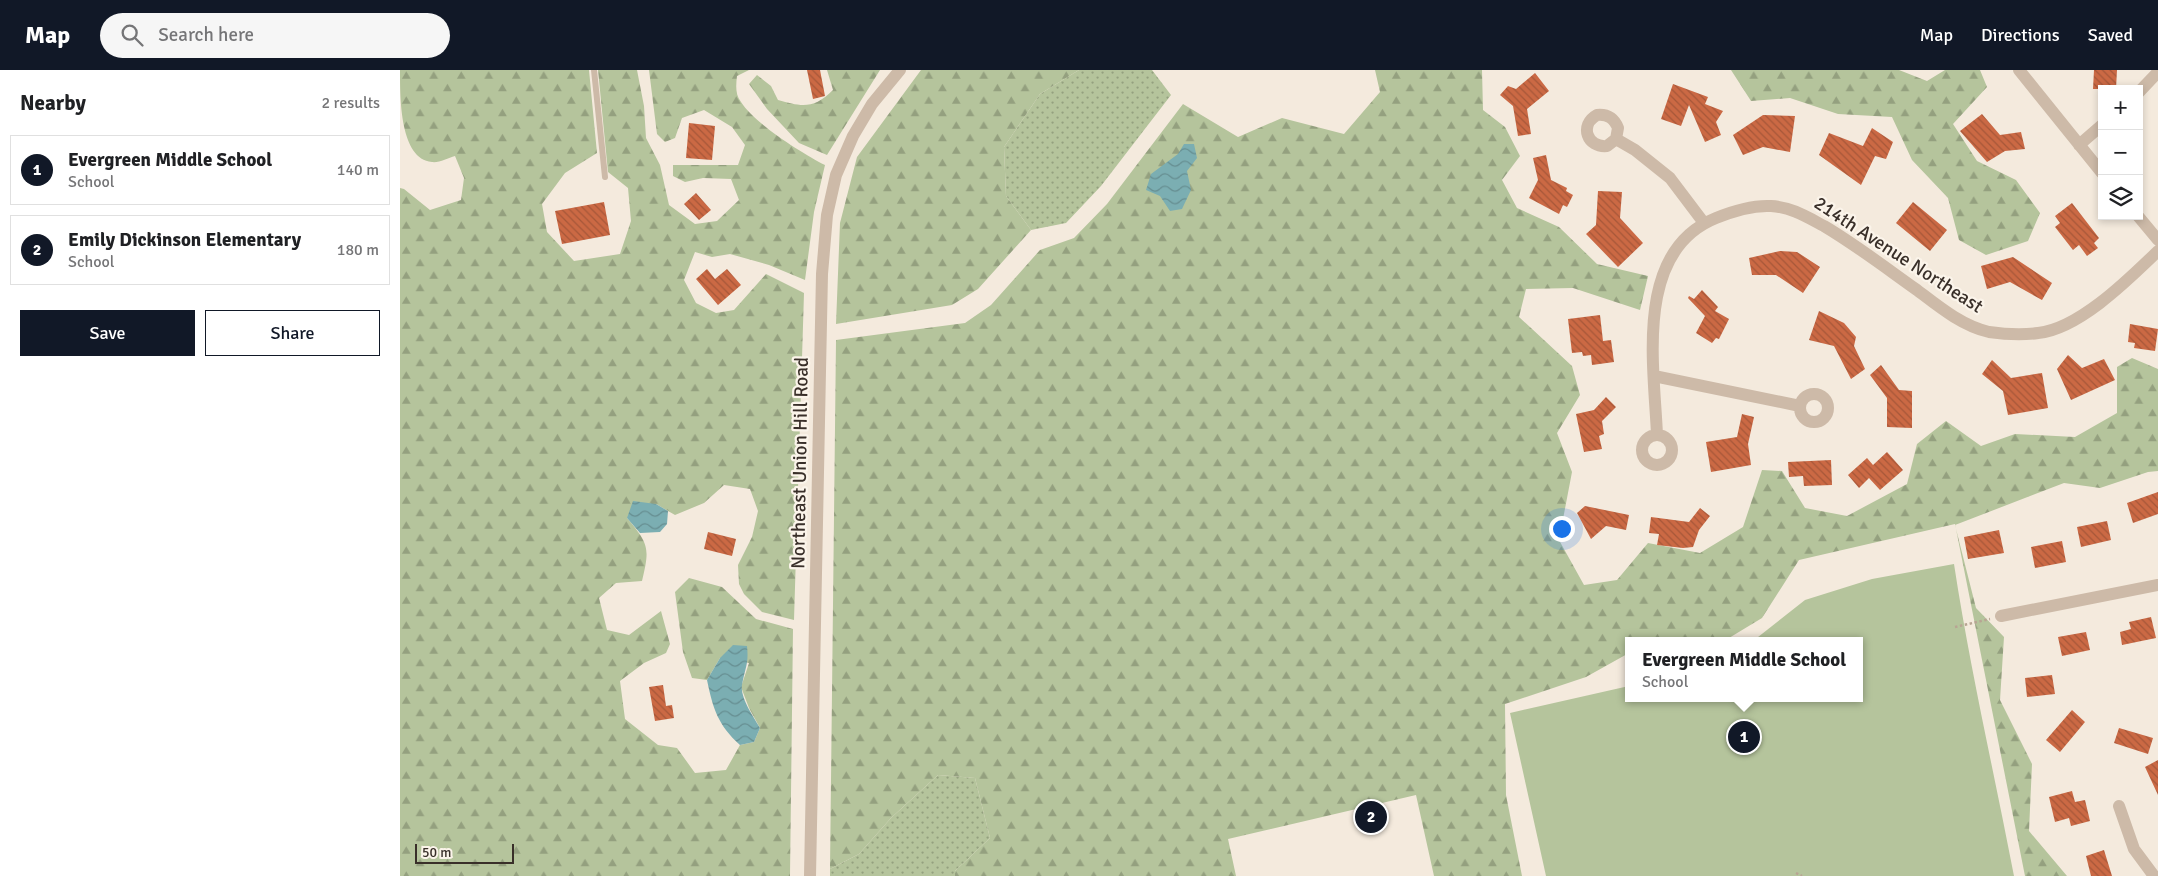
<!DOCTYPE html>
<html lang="en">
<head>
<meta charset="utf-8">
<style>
	body { margin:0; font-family:Signika,sans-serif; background:#f6f6f6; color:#202124 }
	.controls { position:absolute; right:15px; top:15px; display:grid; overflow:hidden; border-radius:0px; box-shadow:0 2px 8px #0003 }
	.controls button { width:45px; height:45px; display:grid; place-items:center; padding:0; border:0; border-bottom:1px solid #e0e0e0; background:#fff; color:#202124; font:25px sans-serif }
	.scale { position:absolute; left:15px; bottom:12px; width:99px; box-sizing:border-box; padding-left:5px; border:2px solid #392f29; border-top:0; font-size:14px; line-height:18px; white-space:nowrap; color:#392f29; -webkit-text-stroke:4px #fbf4ea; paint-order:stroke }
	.you { position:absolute; left:1161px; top:458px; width:18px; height:18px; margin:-12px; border:4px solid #fff; border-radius:50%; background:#1a73e8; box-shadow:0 0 0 8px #1a73e833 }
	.badge { display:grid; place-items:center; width:32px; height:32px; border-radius:50%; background:#111827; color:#fff; font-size:16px; font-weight:700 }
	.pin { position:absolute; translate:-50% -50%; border:2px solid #fff; box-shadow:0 1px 5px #0006 }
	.popup { position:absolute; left:1225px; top:567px; width:238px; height:65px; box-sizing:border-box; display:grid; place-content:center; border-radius:0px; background:#fff; filter:drop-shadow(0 1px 4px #0005); font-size:16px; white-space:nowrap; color:#757577 }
	.popup b { font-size:19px; color:#202124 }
	.popup::after { content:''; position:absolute; left:50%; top:100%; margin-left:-10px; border:10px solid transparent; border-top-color:#fff }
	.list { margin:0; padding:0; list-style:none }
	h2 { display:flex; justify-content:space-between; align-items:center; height:65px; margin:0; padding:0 20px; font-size:21px }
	h2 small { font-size:16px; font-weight:400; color:#757577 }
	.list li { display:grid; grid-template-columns:32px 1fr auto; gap:15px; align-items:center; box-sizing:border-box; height:70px; margin:0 10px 10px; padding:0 10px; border:1px solid #e0e0e0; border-radius:0px }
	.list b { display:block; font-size:19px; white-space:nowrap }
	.list p { margin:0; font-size:16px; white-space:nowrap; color:#757577 }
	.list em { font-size:16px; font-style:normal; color:#757577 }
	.actions { display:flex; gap:10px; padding:15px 20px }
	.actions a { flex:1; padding:11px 0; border:1px solid #111827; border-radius:0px; text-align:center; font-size:18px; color:#111827 }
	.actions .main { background:#111827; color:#fff }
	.icon { flex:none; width:28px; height:28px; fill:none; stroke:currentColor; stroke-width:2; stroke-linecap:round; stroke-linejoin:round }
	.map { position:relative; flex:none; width:1758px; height:806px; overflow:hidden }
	header { display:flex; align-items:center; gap:30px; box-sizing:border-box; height:70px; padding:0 25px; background:#111827; color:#fff }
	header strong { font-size:24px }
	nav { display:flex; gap:28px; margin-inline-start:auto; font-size:18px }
	.search { width:350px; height:45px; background:#f6f6f6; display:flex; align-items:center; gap:12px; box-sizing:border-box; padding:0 18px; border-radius:28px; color:#757577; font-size:19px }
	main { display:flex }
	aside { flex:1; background:#fff }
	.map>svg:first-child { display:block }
	.grass { fill:url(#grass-dots) }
	.forest { fill:url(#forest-firs) }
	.garden { fill:#b5c49c }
	.water { fill:url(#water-waves) }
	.building { fill:url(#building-back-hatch) }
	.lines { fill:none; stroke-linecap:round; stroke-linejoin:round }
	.path { stroke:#b8a493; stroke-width:2.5; stroke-dasharray:2.5 2.5; stroke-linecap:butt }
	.service { stroke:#cdbaa8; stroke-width:6 }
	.minor { stroke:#cdbaa8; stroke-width:12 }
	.tertiary { stroke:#cdbaa8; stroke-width:12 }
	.labels { text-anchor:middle; stroke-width:4.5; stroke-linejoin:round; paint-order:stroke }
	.street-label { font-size:19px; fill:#392f29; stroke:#fbf4ea }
</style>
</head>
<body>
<header>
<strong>Map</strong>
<div class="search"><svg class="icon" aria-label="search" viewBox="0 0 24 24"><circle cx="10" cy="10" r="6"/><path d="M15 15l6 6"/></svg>Search here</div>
<nav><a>Map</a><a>Directions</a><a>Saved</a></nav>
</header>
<main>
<aside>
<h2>Nearby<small>2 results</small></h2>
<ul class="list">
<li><span class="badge">1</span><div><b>Evergreen Middle School</b><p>School</p></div><em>140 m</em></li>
<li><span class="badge">2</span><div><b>Emily Dickinson Elementary</b><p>School</p></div><em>180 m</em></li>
</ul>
<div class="actions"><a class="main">Save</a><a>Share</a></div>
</aside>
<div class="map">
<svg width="1758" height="806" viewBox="0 0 1758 806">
	<defs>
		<pattern id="grass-dots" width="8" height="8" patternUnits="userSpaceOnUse" patternTransform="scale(1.25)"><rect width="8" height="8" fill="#b5c49c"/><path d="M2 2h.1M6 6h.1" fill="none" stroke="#94a07f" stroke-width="1.8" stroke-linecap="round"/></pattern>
		<pattern id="forest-firs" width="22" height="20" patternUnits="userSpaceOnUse" patternTransform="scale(1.25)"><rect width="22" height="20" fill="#b5c49c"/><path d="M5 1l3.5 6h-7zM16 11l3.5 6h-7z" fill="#94a07f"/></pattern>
		<pattern id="water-waves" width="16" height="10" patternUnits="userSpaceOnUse" patternTransform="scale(1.25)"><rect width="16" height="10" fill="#7baeb2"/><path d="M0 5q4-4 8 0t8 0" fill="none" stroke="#668e91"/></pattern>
		<pattern id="building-back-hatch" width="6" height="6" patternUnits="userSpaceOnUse" patternTransform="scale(1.25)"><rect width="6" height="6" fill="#cb6944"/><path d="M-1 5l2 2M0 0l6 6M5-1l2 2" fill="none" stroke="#a65739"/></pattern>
	</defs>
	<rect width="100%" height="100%" fill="#f4eadd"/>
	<path class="grass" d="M 679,0 L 752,0 L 771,25 L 701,116 L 666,153 L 631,160 L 606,126 L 604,77 L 640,24 Z
		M 538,705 L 575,708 L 590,768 L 555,801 L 555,806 L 430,806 L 430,799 L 459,784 L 491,748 Z"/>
	<path class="forest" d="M 0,0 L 189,0 L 197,83 L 165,103 L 142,134 L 147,162 L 174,191 L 220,184 L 231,151 L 228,118 L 208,102 L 198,0 L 237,0 L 244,36 L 246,68 L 260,95 L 269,135 L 295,154 L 317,151 L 339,130 L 331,109 L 303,108 L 285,112 L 273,106 L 273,95 L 338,95 L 345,75 L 332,57 L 304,40 L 282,48 L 275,68 L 265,72 L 257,64 L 249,0 L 349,0 L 337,6 C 336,15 335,24 341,32 C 355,54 402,83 425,95 L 414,142 L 405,210 L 369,195 L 330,184 L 312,187 L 295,182 L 284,210 L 296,233 L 316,243 L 334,240 L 366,204 L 404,223 L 394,550 L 362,542 L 344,524 L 339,514 L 338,495 L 352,467 L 358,441 L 350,419 L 324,415 L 304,433 L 275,445 L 256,434 L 227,448 C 249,474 250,478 242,511 L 216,513 L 199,528 L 207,560 L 229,565 L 261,541 L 270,574 L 266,583 L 244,593 L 220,611 L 225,649 L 258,675 L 277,678 L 295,703 L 326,700 L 340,675 L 354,672 L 360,658 L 349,638 L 341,617 L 349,593 L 320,588 L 307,610 L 292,608 L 283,582 L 275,522 L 289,508 L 322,517 L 356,549 L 393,559 L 390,806 L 0,806 L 0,118 L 4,119 L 30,140 L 61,130 L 64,108 L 55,86 C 48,88 39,93 32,92 C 0,89 0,29 0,0 Z
		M 427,0 L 480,0 L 427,85 L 399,73 L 367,39 L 349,14 L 357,5 L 371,16 L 378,30 C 402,37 414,39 433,20 Z
		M 521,0 L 679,0 L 640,24 L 604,77 L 606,126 L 631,160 L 578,219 L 552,235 L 436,254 L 440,153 L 457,87 Z
		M 975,0 L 1082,0 L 1083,40 L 1105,57 L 1120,86 L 1102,110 L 1117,138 L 1159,157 L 1197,194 L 1248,206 L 1240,240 L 1173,218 L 1126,219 L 1119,247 L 1172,296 L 1180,325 L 1157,363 L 1172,402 L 1159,470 L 1184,515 L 1217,510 L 1248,473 L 1300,483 L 1343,457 L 1362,400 L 1382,401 L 1405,438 L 1447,446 L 1507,414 L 1517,374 L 1546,351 L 1581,376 L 1615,364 L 1675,367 L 1717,343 L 1717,297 L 1732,288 L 1758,299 L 1758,401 L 1748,402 L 1700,418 L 1664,413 L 1555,455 L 1576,538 L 1604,567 L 1600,630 L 1632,694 L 1629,761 L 1667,806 L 1625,806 L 1555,454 L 1399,490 L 1362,548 L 1324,571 L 1229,571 L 1229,583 L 1186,607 L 1105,634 L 1106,725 L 1122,806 L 1034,806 L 1016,725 L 828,769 L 836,806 L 555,806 L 555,801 L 590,768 L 575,708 L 538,705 L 491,748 L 459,784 L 430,799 L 436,270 L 565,253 L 591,235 L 640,180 L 674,168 L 707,134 L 783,34 L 838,67 L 882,48 L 944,64 L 980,22 Z
		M 1331,0 L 1499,0 L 1527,11 L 1545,0 L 1580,0 L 1587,17 L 1553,54 L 1577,91 L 1616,110 L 1640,143 L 1628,171 L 1586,185 L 1559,170 L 1548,128 L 1512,90 L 1492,47 L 1438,44 L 1390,28 L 1351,31 Z"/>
	<path class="garden" d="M 1554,494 C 1570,599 1594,702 1614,806 L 1146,806 L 1110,643 L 1229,616 L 1229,628 L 1459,628 L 1459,571 L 1353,571 L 1405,530 L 1472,509 Z"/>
	<path class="water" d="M 784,74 L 794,74 L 797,88 L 787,101 L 791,120 L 782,139 L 770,141 L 760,126 L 746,120 L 751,104 L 778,84 Z
		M 233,431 L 256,434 L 268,441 L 267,454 L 260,462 L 240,463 L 227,448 Z
		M 333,575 L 347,576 C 349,594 345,598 342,615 C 340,628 354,647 360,658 L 354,672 L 340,675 C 318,655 313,639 307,610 L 320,588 Z"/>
	<path class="building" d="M 407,0 L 420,0 L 425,26 L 413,29 Z
		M 1694,0 L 1717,0 L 1716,19 L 1693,19 Z
		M 1135,3 L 1149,21 L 1127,39 L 1131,64 L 1118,66 L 1113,36 L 1100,25 L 1108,16 L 1116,19 Z
		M 1273,14 L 1308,27 L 1305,34 L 1323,41 L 1316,52 L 1321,65 L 1305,72 L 1289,35 L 1281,56 L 1261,49 Z
		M 1582,44 L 1600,65 L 1621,62 L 1625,79 L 1605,81 L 1587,92 L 1560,61 Z
		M 1363,45 L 1395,46 L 1390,82 L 1363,77 L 1343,85 L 1333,65 Z
		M 289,53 L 315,56 L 312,90 L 286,88 Z
		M 1472,58 L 1493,72 L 1486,89 L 1475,86 L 1461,115 L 1419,85 L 1429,63 L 1463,76 Z
		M 1146,85 L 1151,110 L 1167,118 L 1166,121 L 1173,125 L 1167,137 L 1163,135 L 1159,144 L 1129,128 L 1138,110 L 1133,88 Z
		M 1198,121 L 1222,122 L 1220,148 L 1243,173 L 1218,197 L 1186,164 L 1196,155 Z
		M 296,123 L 311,140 L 299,150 L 284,134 Z
		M 204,132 L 210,165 L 162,174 L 155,141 Z
		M 1513,132 L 1547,160 L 1530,181 L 1496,153 Z
		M 1672,133 L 1699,168 L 1694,173 L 1698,178 L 1687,186 L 1679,175 L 1673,180 L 1655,157 L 1660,153 L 1655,146 Z
		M 1380,181 L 1397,182 L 1420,197 L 1403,223 L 1376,205 L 1352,205 L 1349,188 Z
		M 1613,187 L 1652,213 L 1642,230 L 1610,212 L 1587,219 L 1581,196 Z
		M 307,199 L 315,209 L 327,199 L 341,215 L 318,235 L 296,209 Z
		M 1302,220 L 1318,237 L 1315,241 L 1329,249 L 1319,269 L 1316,268 L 1312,273 L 1296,263 L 1305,246 L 1288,228 L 1289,226 L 1294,229 Z
		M 1419,241 L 1444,253 L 1456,267 L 1454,276 L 1465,299 L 1451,309 L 1434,276 L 1409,270 Z
		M 1200,245 L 1203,271 L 1211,270 L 1214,292 L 1192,295 L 1191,285 L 1183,286 L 1182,282 L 1172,283 L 1168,249 Z
		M 1730,254 L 1758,259 L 1755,281 L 1734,278 L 1735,273 L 1728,272 Z
		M 1668,285 L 1682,298 L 1704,289 L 1715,310 L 1671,330 L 1657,299 Z
		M 1592,290 L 1611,308 L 1642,303 L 1648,338 L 1608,345 L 1603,321 L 1582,304 Z
		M 1481,295 L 1499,320 L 1512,321 L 1512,358 L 1487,357 L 1487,328 L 1470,305 Z
		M 1206,327 L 1216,337 L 1202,351 L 1204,364 L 1199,366 L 1202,379 L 1184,382 L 1176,344 L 1194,340 Z
		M 1342,344 L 1354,347 L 1348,374 L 1351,395 L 1311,402 L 1306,372 L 1337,367 Z
		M 1487,382 L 1503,400 L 1480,420 L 1469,408 L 1459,418 L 1448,405 L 1467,388 L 1473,395 Z
		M 1431,390 L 1432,415 L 1404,416 L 1403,406 L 1389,407 L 1388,392 Z
		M 1758,422 L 1758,444 L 1733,453 L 1727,433 Z
		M 1185,436 L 1229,445 L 1226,460 L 1206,456 L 1191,469 L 1177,443 Z
		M 1300,438 L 1310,446 L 1299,460 L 1293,477 L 1283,478 L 1257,475 L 1259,464 L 1249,463 L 1251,447 L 1289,452 Z
		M 1707,451 L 1711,470 L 1681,477 L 1677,457 Z
		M 1599,460 L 1604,483 L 1568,489 L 1564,467 Z
		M 308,462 L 336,469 L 332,486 L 304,479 Z
		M 1662,471 L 1666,492 L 1635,498 L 1631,477 Z
		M 1751,547 L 1756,568 L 1722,575 L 1720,562 L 1731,559 L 1729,552 Z
		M 1686,562 L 1690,580 L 1662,586 L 1658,567 Z
		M 1652,605 L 1655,624 L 1627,627 L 1625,608 Z
		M 263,615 L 266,636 L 272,635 L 274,648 L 255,651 L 249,617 Z
		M 1672,640 L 1685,652 L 1660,682 L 1646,670 Z
		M 1719,658 L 1753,668 L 1748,684 L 1714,673 Z
		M 1758,690 L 1758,725 L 1745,697 Z
		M 1672,721 L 1675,732 L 1685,730 L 1690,751 L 1671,756 L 1669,748 L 1655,752 L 1649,727 Z
		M 1704,780 L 1712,806 L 1691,806 L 1686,786 Z"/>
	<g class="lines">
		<path class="path" d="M 1555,557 L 1590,549
			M 1396,803 L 1402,806"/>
		<path class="service" d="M 194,0 L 205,107"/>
		<path class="minor" d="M 1619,0 L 1702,103
			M 1739,22 L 1758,2
			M 1216,69 L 1207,76 C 1187,78 1179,55 1197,45 C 1208,44 1214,48 1218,58 L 1216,69 L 1235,80 L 1270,108 L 1304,153
			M 1679,75 L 1702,55
			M 1738,146 L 1758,170
			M 1254,306 L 1400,336
			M1400 338a14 14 0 1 1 28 0a14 14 0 1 1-28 0Z
			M1242 380a15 15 0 1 1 30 0a15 15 0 1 1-30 0Z
			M 1257,365 C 1254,294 1234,181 1316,148 C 1333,141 1353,135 1371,136 C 1391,137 1407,147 1424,156 C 1456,175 1486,198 1517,220 C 1538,236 1562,256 1589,262 C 1603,264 1624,265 1638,263 C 1679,259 1729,209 1758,181
			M 1601,546 L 1758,515
			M 1719,736 L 1734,779 L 1754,806"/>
		<path class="tertiary" d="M 410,806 L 420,301 L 422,204 L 427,145 L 436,105 L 453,66 L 472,34 L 500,0"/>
	</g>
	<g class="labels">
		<g class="street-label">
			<text transform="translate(1499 184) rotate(33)" y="7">214th Avenue Northeast</text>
			<text transform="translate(399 393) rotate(-89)" y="7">Northeast Union Hill Road</text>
		</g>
	</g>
</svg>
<div class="controls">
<button>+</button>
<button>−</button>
<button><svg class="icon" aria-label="layers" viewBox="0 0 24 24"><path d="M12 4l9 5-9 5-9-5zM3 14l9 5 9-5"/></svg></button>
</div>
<div class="scale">50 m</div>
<div class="you"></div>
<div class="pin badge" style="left:1344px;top:667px">1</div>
<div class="popup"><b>Evergreen Middle School</b>School</div>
<div class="pin badge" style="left:971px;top:747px">2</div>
</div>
</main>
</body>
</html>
